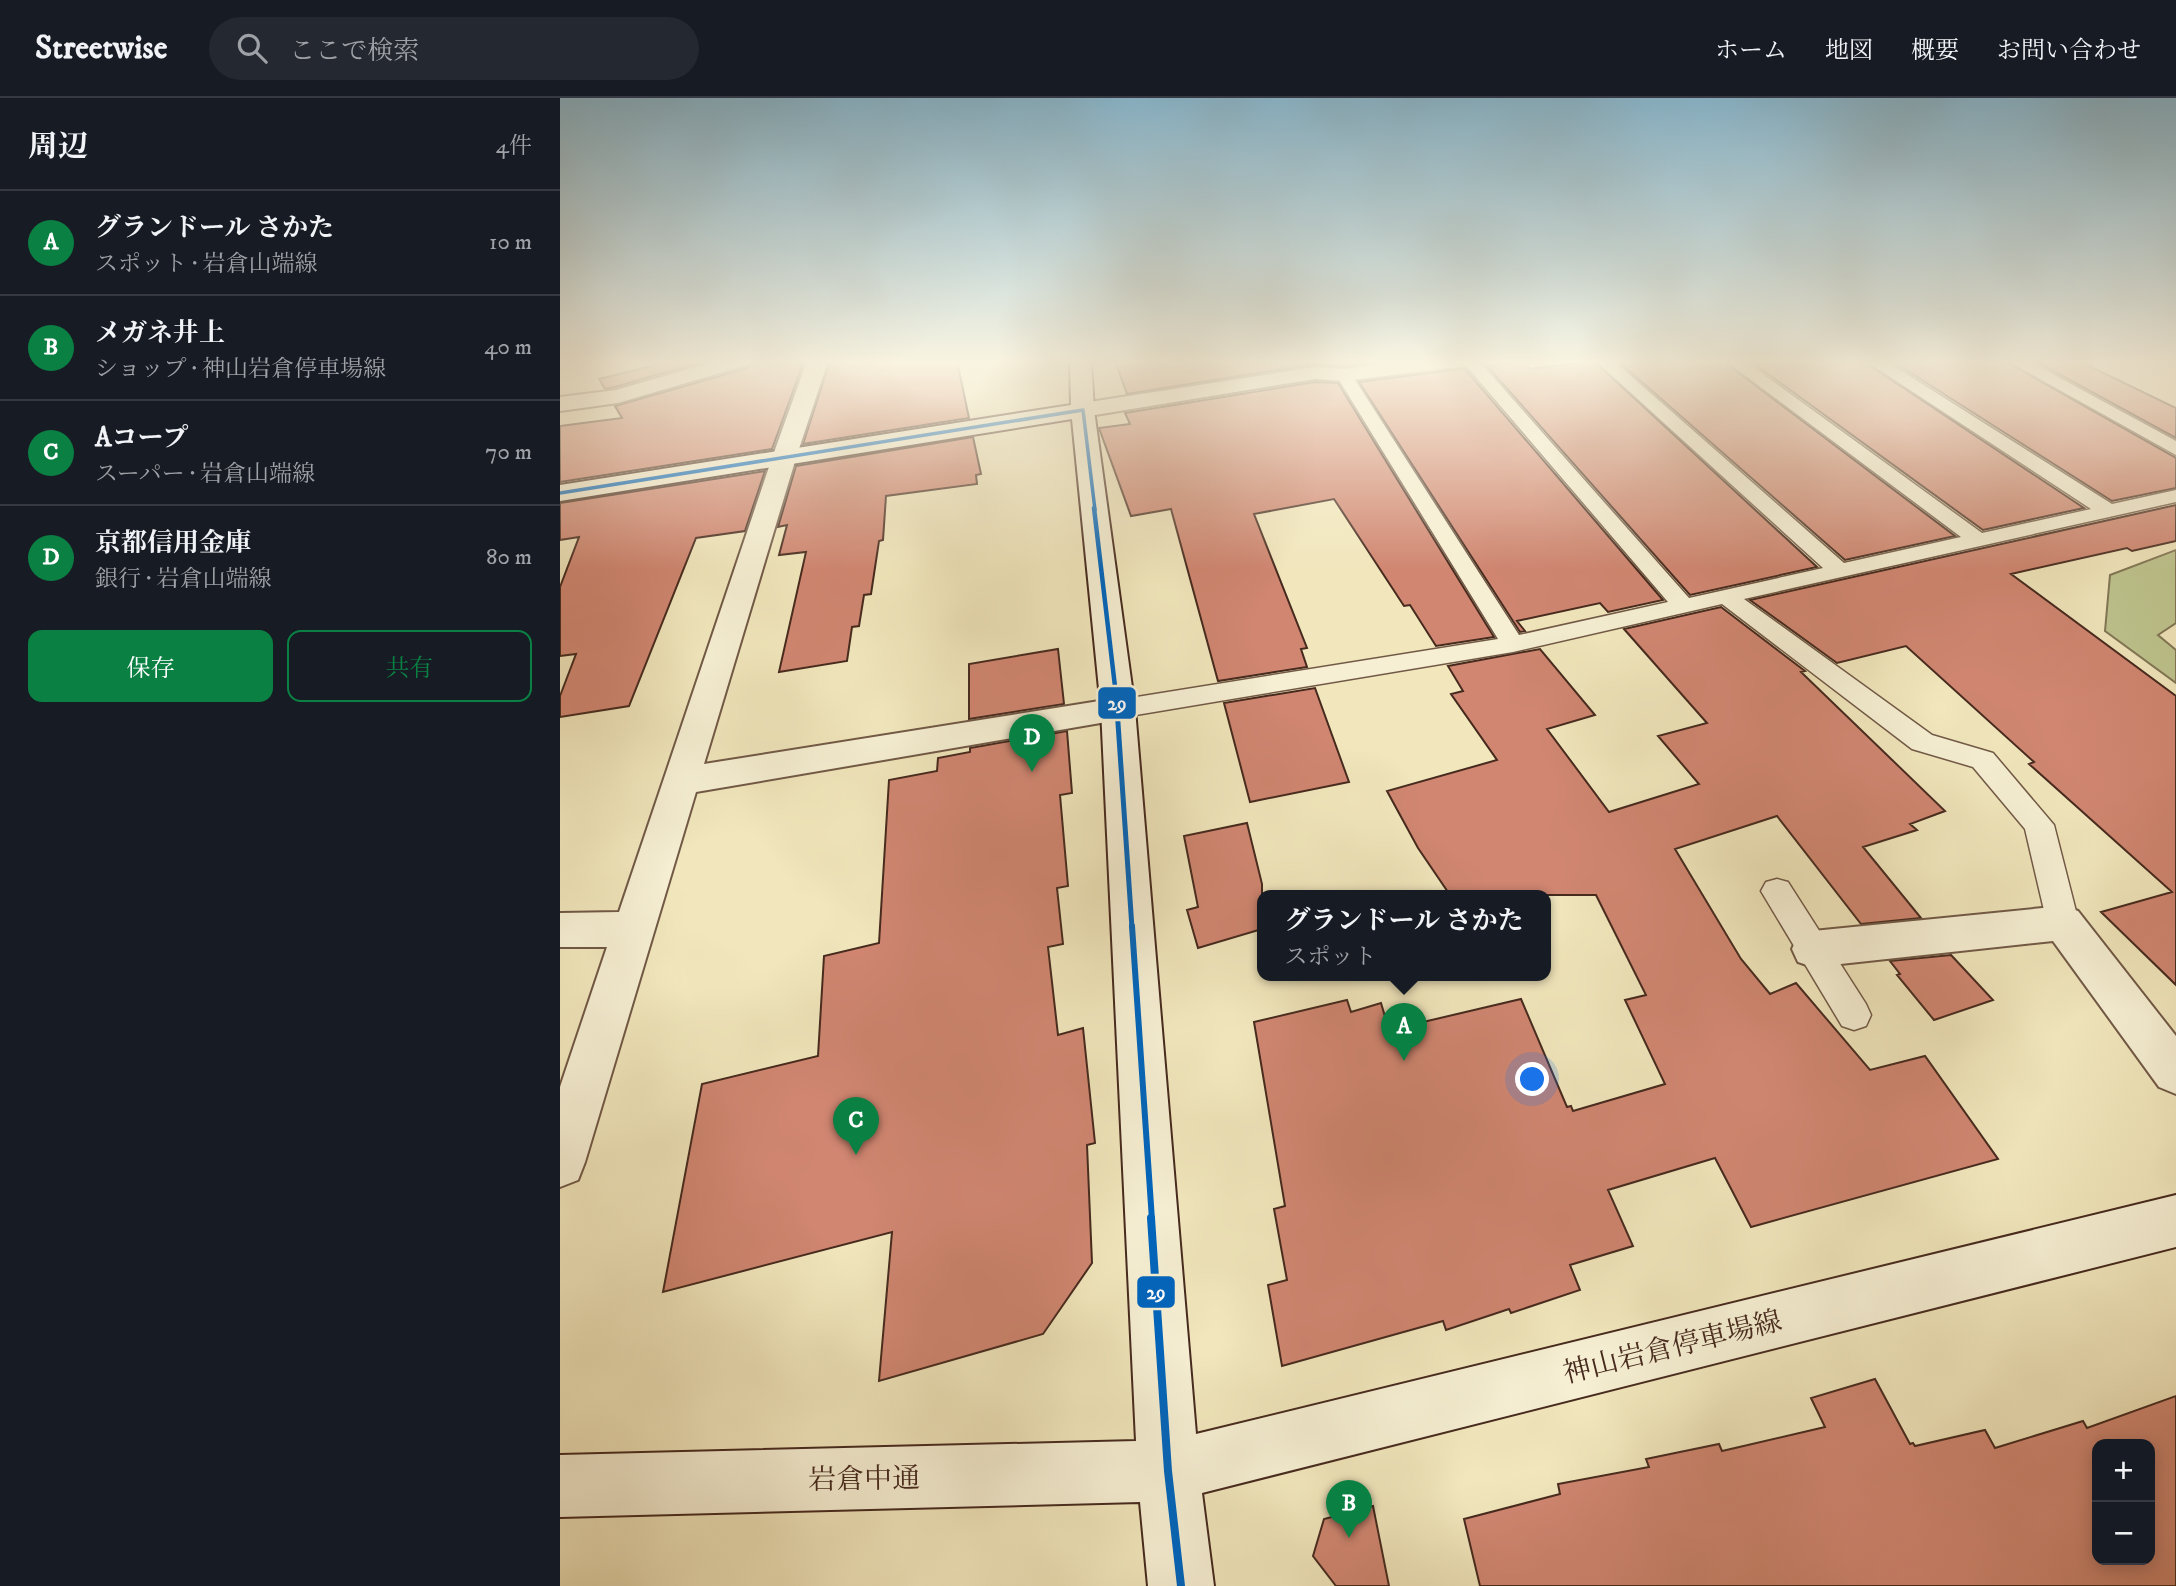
<!DOCTYPE html>
<html lang="ja">
<head>
<meta charset="utf-8">
<style>
	body { margin:0; font-family:"IM FELL DW Pica","Noto Serif JP",serif; background:#242831; color:#f1f3f6 }
	.controls { position:absolute; right:21px; bottom:21px; display:grid; overflow:hidden; border-radius:14px; box-shadow:0 4px 18px #0003 }
	.controls button { width:63px; height:63px; display:grid; place-items:center; padding:0; border:0; border-bottom:2px solid #363941; background:#171b24; color:#f1f3f6; font:35px sans-serif }
	.you { position:absolute; left:973px; top:982px; width:24px; height:24px; margin:-18px; border:5px solid #fff; border-radius:50%; background:#1a73e8; box-shadow:0 0 0 10px #1a73e833 }
	.badge { display:grid; place-items:center; width:46px; height:46px; border-radius:50%; background:#0b8043; color:#fff; font-size:23px; font-weight:700 }
	.pin { position:absolute; translate:-50% -58px; filter:drop-shadow(0 2px 4px #0008) }
	.pin::after { content:''; position:absolute; top:37px; width:24px; height:21px; background:inherit; clip-path:polygon(0 0,100% 0,50% 100%) }
	.popup { position:absolute; left:697px; top:792px; width:294px; height:91px; box-sizing:border-box; display:grid; place-content:center; border-radius:14px; background:#171b24; filter:drop-shadow(0 2px 5px #0005); font-size:23px; white-space:nowrap; color:#9ea1a6 }
	.popup b { font-size:26px; color:#f1f3f6 }
	.popup::after { content:''; position:absolute; left:50%; top:100%; margin-left:-14px; border:14px solid transparent; border-top-color:#171b24 }
	.list { margin:0; padding:0; list-style:none }
	h2 { display:flex; justify-content:space-between; align-items:center; height:91px; margin:0; padding:0 28px; font-size:30px }
	h2 small { font-size:23px; font-weight:400; color:#9ea1a6 }
	.list li { display:grid; grid-template-columns:46px 1fr auto; gap:21px; align-items:center; box-sizing:border-box; height:105px; padding:0 28px; border-top:2px solid #363941 }
	.list b { display:block; font-size:26px; white-space:nowrap }
	.list p { margin:0; font-size:23px; white-space:nowrap; color:#9ea1a6 }
	.list em { font-size:23px; font-style:normal; color:#9ea1a6 }
	.actions { display:flex; gap:14px; padding:21px 28px }
	.actions a { flex:1; padding:16px 0; border:2px solid #0b8043; border-radius:14px; text-align:center; font-size:24px; color:#0b8043 }
	.actions .main { background:#0b8043; color:#fff }
	.icon { flex:none; width:38px; height:38px; fill:none; stroke:currentColor; stroke-width:2; stroke-linecap:round; stroke-linejoin:round }
	.map { position:relative; flex:none; width:1616px; height:1488px; overflow:hidden }
	header { display:flex; align-items:center; gap:42px; box-sizing:border-box; height:98px; padding:0 35px; background:#171b24; border-bottom:2px solid #363941 }
	header strong { font-size:33px }
	nav { display:flex; gap:38px; margin-inline-start:auto; font-size:24px }
	.search { width:490px; height:63px; background:#242831; display:flex; align-items:center; gap:18px; box-sizing:border-box; padding:0 24px; border-radius:38px; color:#9ea1a6; font-size:26px }
	main { display:flex }
	aside { flex:1; background:#171b24 }
	.map>svg:first-child { display:block }
	.green { fill:#bec48e; stroke:#827756; stroke-width:2 }
	.building { fill:#d08671; stroke:#462a1e; stroke-width:2; fill-rule:evenodd }
	.lines { fill:none; stroke-linecap:round; stroke-linejoin:round }
	.lane-casing { stroke:#715946; stroke-width:3 }
	.street-casing { stroke:#715946; stroke-width:4 }
	.secondary-casing { stroke:#462a1e; stroke-width:4 }
	.lane { fill:#f6efd3; fill-rule:evenodd }
	.street { fill:#f6efd3; fill-rule:evenodd }
	.secondary { fill:#f6efd3; fill-rule:evenodd }
	.bus-1-far4-casing { stroke:#f6efd3; stroke-width:7 }
	.bus-1-far3-casing { stroke:#f6efd3; stroke-width:9 }
	.bus-1-far2-casing { stroke:#f6efd3; stroke-width:10 }
	.bus-1-far1-casing { stroke:#f6efd3; stroke-width:11 }
	.bus-1-casing { stroke:#f6efd3; stroke-width:13 }
	.bus-1-far4 { stroke:#0065bd; stroke-width:3.5 }
	.bus-1-far3 { stroke:#0065bd; stroke-width:4.5 }
	.bus-1-far2 { stroke:#0065bd; stroke-width:5 }
	.bus-1-far1 { stroke:#0065bd; stroke-width:6 }
	.bus-1 { stroke:#0065bd; stroke-width:8 }
	.labels { text-anchor:middle; stroke-width:5; stroke-linejoin:round; paint-order:stroke }
	.near-street-label { font-size:28px; fill:#462a1e; stroke:#f6efd3 }
	.line-badge { stroke:#f6efd3; stroke-width:2.5 }
	.badge-label { font-size:19px; text-anchor:middle; font-weight:bold; fill:#fff }
</style>
</head>
<body>
<header>
<strong>Streetwise</strong>
<div class="search"><svg class="icon" aria-label="search" viewBox="0 0 24 24"><circle cx="10" cy="10" r="6"/><path d="M15 15l6 6"/></svg>ここで検索</div>
<nav><a>ホーム</a><a>地図</a><a>概要</a><a>お問い合わせ</a></nav>
</header>
<main>
<aside>
<h2>周辺<small>4件</small></h2>
<ul class="list">
<li><span class="badge">A</span><div><b>グランドール さかた</b><p>スポット · 岩倉山端線</p></div><em>10 m</em></li>
<li><span class="badge">B</span><div><b>メガネ井上</b><p>ショップ · 神山岩倉停車場線</p></div><em>40 m</em></li>
<li><span class="badge">C</span><div><b>Aコープ</b><p>スーパー · 岩倉山端線</p></div><em>70 m</em></li>
<li><span class="badge">D</span><div><b>京都信用金庫</b><p>銀行 · 岩倉山端線</p></div><em>80 m</em></li>
</ul>
<div class="actions"><a class="main">保存</a><a>共有</a></div>
</aside>
<div class="map">
<svg width="1616" height="1488" viewBox="0 0 1616 1488">
	<rect width="100%" height="100%" fill="#f1e6bc"/>
	<filter id="stains"><feTurbulence type="fractalNoise" baseFrequency=".00286" numOctaves="4"/><feColorMatrix values="0 0 0 0 .2 0 0 0 0 .09 0 0 0 0 .02 0 0 0 .5 -.17"/></filter>
	<radialGradient id="worn" r=".72"><stop offset=".6" stop-color="#630" stop-opacity="0"/><stop offset="1" stop-color="#630" stop-opacity=".3"/></radialGradient>
	<path class="green" d="M 1616,452 L 1616,525 L 1598,537 L 1616,552 L 1616,585 L 1545,533 L 1550,477 Z"/>
	<path class="building" d="M 112,263 L 145,263 L 55,289 L 45,291 L 39,281 Z
		M 192,263 L 244,263 L 212,351 L 0,384 L 0,328 L 62,320 L 55,308 L 188,270 Z
		M 270,263 L 397,263 L 409,320 L 243,346 Z
		M 555,263 L 821,263 L 784,268 L 755,266 L 567,296 Z
		M 962,263 L 970,271 L 1034,263 L 1257,469 L 1130,497 L 927,268 Z
		M 1058,263 L 1163,263 L 1395,438 L 1285,462 Z
		M 1190,263 L 1303,263 L 1524,410 L 1423,432 Z
		M 1332,263 L 1445,263 L 1616,360 L 1616,390 L 1552,403 Z
		M 1475,263 L 1519,263 L 1616,310 L 1616,340 Z
		M 901,271 L 905,271 L 1103,502 L 1048,514 L 1040,505 L 957,523 L 965,533 L 960,534 L 799,284 Z
		M 755,284 L 778,285 L 934,539 L 876,548 L 850,507 L 844,508 L 774,401 L 694,416 L 747,550 L 741,551 L 747,569 L 658,583 L 611,411 L 571,418 L 539,330 L 570,326 L 565,315 Z
		M 413,339 L 421,376 L 416,377 L 417,386 L 326,398 L 323,442 L 319,443 L 311,496 L 304,497 L 299,528 L 292,529 L 287,563 L 219,574 L 246,454 L 219,457 L 227,427 L 218,429 L 236,368 Z
		M 205,373 L 185,433 L 136,440 L 69,608 L 0,619 L 0,598 L 16,556 L 0,558 L 0,489 L 19,439 L 0,442 L 0,405 Z
		M 1616,407 L 1616,443 L 1572,453 L 1567,450 L 1451,476 L 1616,598 L 1616,887 L 1541,814 L 1612,794 L 1469,666 L 1474,664 L 1346,548 L 1277,565 L 1190,502 Z
		M 1161,509 L 1245,573 L 1241,574 L 1385,713 L 1350,726 L 1357,732 L 1303,749 L 1361,820 L 1301,826 L 1217,718 L 1115,751 L 1181,861 L 1210,896 L 1236,885 L 1310,972 L 1365,958 L 1438,1061 L 1191,1129 L 1155,1060 L 1048,1092 L 1073,1148 L 1010,1167 L 1020,1192 L 951,1215 L 949,1211 L 886,1232 L 883,1223 L 722,1268 L 708,1187 L 727,1182 L 714,1111 L 725,1108 L 694,924 L 787,902 L 791,914 L 821,905 L 829,932 L 961,901 L 1007,1009 L 1011,1008 L 1013,1013 L 1105,986 L 1065,902 L 1086,897 L 1036,797 L 890,797 L 858,750 L 827,693 L 937,662 L 891,596 L 903,593 L 888,568 L 980,551 L 1035,617 L 987,631 L 1049,714 L 1139,686 L 1098,638 L 1147,625 L 1064,531 Z
		M 498,551 L 504,606 L 409,621 L 409,566 Z
		M 755,590 L 789,684 L 690,704 L 664,605 Z
		M 507,633 L 512,695 L 500,697 L 508,788 L 497,790 L 503,846 L 488,849 L 498,937 L 523,930 L 535,1045 L 527,1047 L 532,1165 L 483,1236 L 319,1283 L 332,1134 L 103,1194 L 142,986 L 258,958 L 264,858 L 319,845 L 329,682 L 377,673 L 378,660 L 410,654 L 410,650 Z
		M 687,725 L 702,786 L 702,831 L 638,850 L 627,812 L 638,809 L 624,738 Z
		M 1391,857 L 1433,902 L 1374,922 L 1337,877 L 1340,876 L 1330,863 Z
		M 1315,1281 L 1350,1346 L 1353,1345 L 1355,1348 L 1425,1332 L 1435,1350 L 1523,1323 L 1527,1330 L 1616,1298 L 1616,1488 L 920,1488 L 904,1421 L 1000,1396 L 998,1386 L 1089,1369 L 1086,1361 L 1159,1346 L 1162,1353 L 1265,1329 L 1251,1300 ZM 1537,1346 L 1590,1346 L 1590,1462 L 1537,1462 Z
		M 813,1408 L 829,1488 L 776,1488 L 753,1458 L 764,1421 Z"/>
	<g class="lines">
		<g class="lane-casing">
			<path id="lane" d="M 902,263 L 919,263 L 1129,500 L 1263,470 L 1036,263 L 1054,263 L 1284,465 L 1401,439 L 1166,263 L 1185,263 L 1422,435 L 1531,411 L 1306,263 L 1326,263 L 1552,406 L 1616,392 L 1616,404 L 1184,501 L 1372,637 L 1433,655 L 1494,727 L 1519,825 L 1514,834 L 1503,838 L 1492,834 L 1487,825 L 1465,731 L 1413,669 L 1352,651 L 1162,506 L 953,554 L 558,620 L 549,617 L 545,611 L 549,605 L 558,602 L 938,541 L 776,277 L 784,272 L 792,277 L 959,537 L 1108,504 Z
				M 1448,263 L 1469,263 L 1616,343 L 1616,357 Z
				M 1217,781 L 1228,784 L 1306,906 L 1311,917 L 1306,928 L 1294,932 L 1282,928 L 1201,793 L 1206,784 Z"/>
		</g>
		<g class="street-casing">
			<path id="street" d="M 156,263 L 190,263 L 187,267 L 58,305 L 0,313 L 0,299 L 56,292 Z
				M 247,263 L 268,263 L 236,360 L 144,666 L 558,600 L 570,603 L 575,611 L 570,619 L 558,622 L 136,694 L 25,1064 L 18,1082 L 0,1089 L 0,989 L 47,849 L 0,849 L 0,815 L 59,814 L 212,360 Z
				M 844,263 L 909,263 L 906,267 L 899,269 L 784,283 L 755,281 L 523,319 L 515,317 L 512,312 L 515,307 L 523,305 L 755,269 L 784,271 Z
				M 1503,808 L 1518,813 L 1616,938 L 1616,996 L 1599,989 L 1493,843 L 1253,869 L 1238,864 L 1232,851 L 1238,838 L 1253,833 Z"/>
		</g>
		<g class="secondary-casing">
			<path id="secondary" d="M 510,263 L 531,263 L 534,312 L 575,611 L 636,1336 L 1616,1097 L 1616,1149 L 642,1395 L 654,1488 L 588,1488 L 580,1404 L 0,1419 L 0,1357 L 576,1343 L 541,611 L 512,321 L 0,403 L 0,387 L 511,307 Z"/>
		</g>
		<use href="#lane" class="lane"/>
		<use href="#street" class="street"/>
		<use href="#secondary" class="secondary"/>
		<g class="bus-1-far4-casing">
			<path id="bus-1-far4" d="M 523,312 L 535,412
				M 0,395 L 523,312"/>
		</g>
		<g class="bus-1-far3-casing">
			<path id="bus-1-far3" d="M 534,410 L 556,597"/>
		</g>
		<g class="bus-1-far2-casing">
			<path id="bus-1-far2" d="M 556,596 L 572,830"/>
		</g>
		<g class="bus-1-far1-casing">
			<path id="bus-1-far1" d="M 572,828 L 592,1122"/>
		</g>
		<g class="bus-1-casing">
			<path id="bus-1" d="M 591,1120 L 608,1373 L 621,1488"/>
		</g>
		<use href="#bus-1-far4" class="bus-1-far4"/>
		<use href="#bus-1-far3" class="bus-1-far3"/>
		<use href="#bus-1-far2" class="bus-1-far2"/>
		<use href="#bus-1-far1" class="bus-1-far1"/>
		<use href="#bus-1" class="bus-1"/>
	</g>
	<linearGradient id="sky" x2="0" y2="1"><stop stop-color="#89b9d1"/><stop offset="0.56" stop-color="#f9f4e1"/><stop offset="1" stop-color="#f9f4e1" stop-opacity="0"/></linearGradient>
	<rect width="1616" height="472" fill="url(#sky)"/>
	<g class="labels">
		<g class="near-street-label">
			<text transform="translate(1112 1248) rotate(-14)" y="10">神山岩倉停車場線</text>
			<text transform="translate(304 1380) rotate(-1)" y="10">岩倉中通</text>
		</g>
	</g>
	<g class="line-badge">
		<rect x="537" y="588" width="40" height="34" rx="7" fill="#0065bd"/>
		<rect x="576" y="1177" width="40" height="34" rx="7" fill="#0065bd"/>
	</g>
	<g class="badge-label">
		<text x="557" y="612">29</text>
		<text x="596" y="1201">29</text>
	</g>
	<rect width="100%" height="100%" filter="url(#stains)"/>
	<rect width="100%" height="100%" fill="url(#worn)"/>
</svg>
<div class="controls">
<button>+</button>
<button>−</button>
</div>
<div class="you"></div>
<div class="pin badge" style="left:844px;top:963px">A</div>
<div class="popup"><b>グランドール さかた</b>スポット</div>
<div class="pin badge" style="left:789px;top:1440px">B</div>
<div class="pin badge" style="left:296px;top:1057px">C</div>
<div class="pin badge" style="left:472px;top:674px">D</div>
</div>
</main>
</body>
</html>
